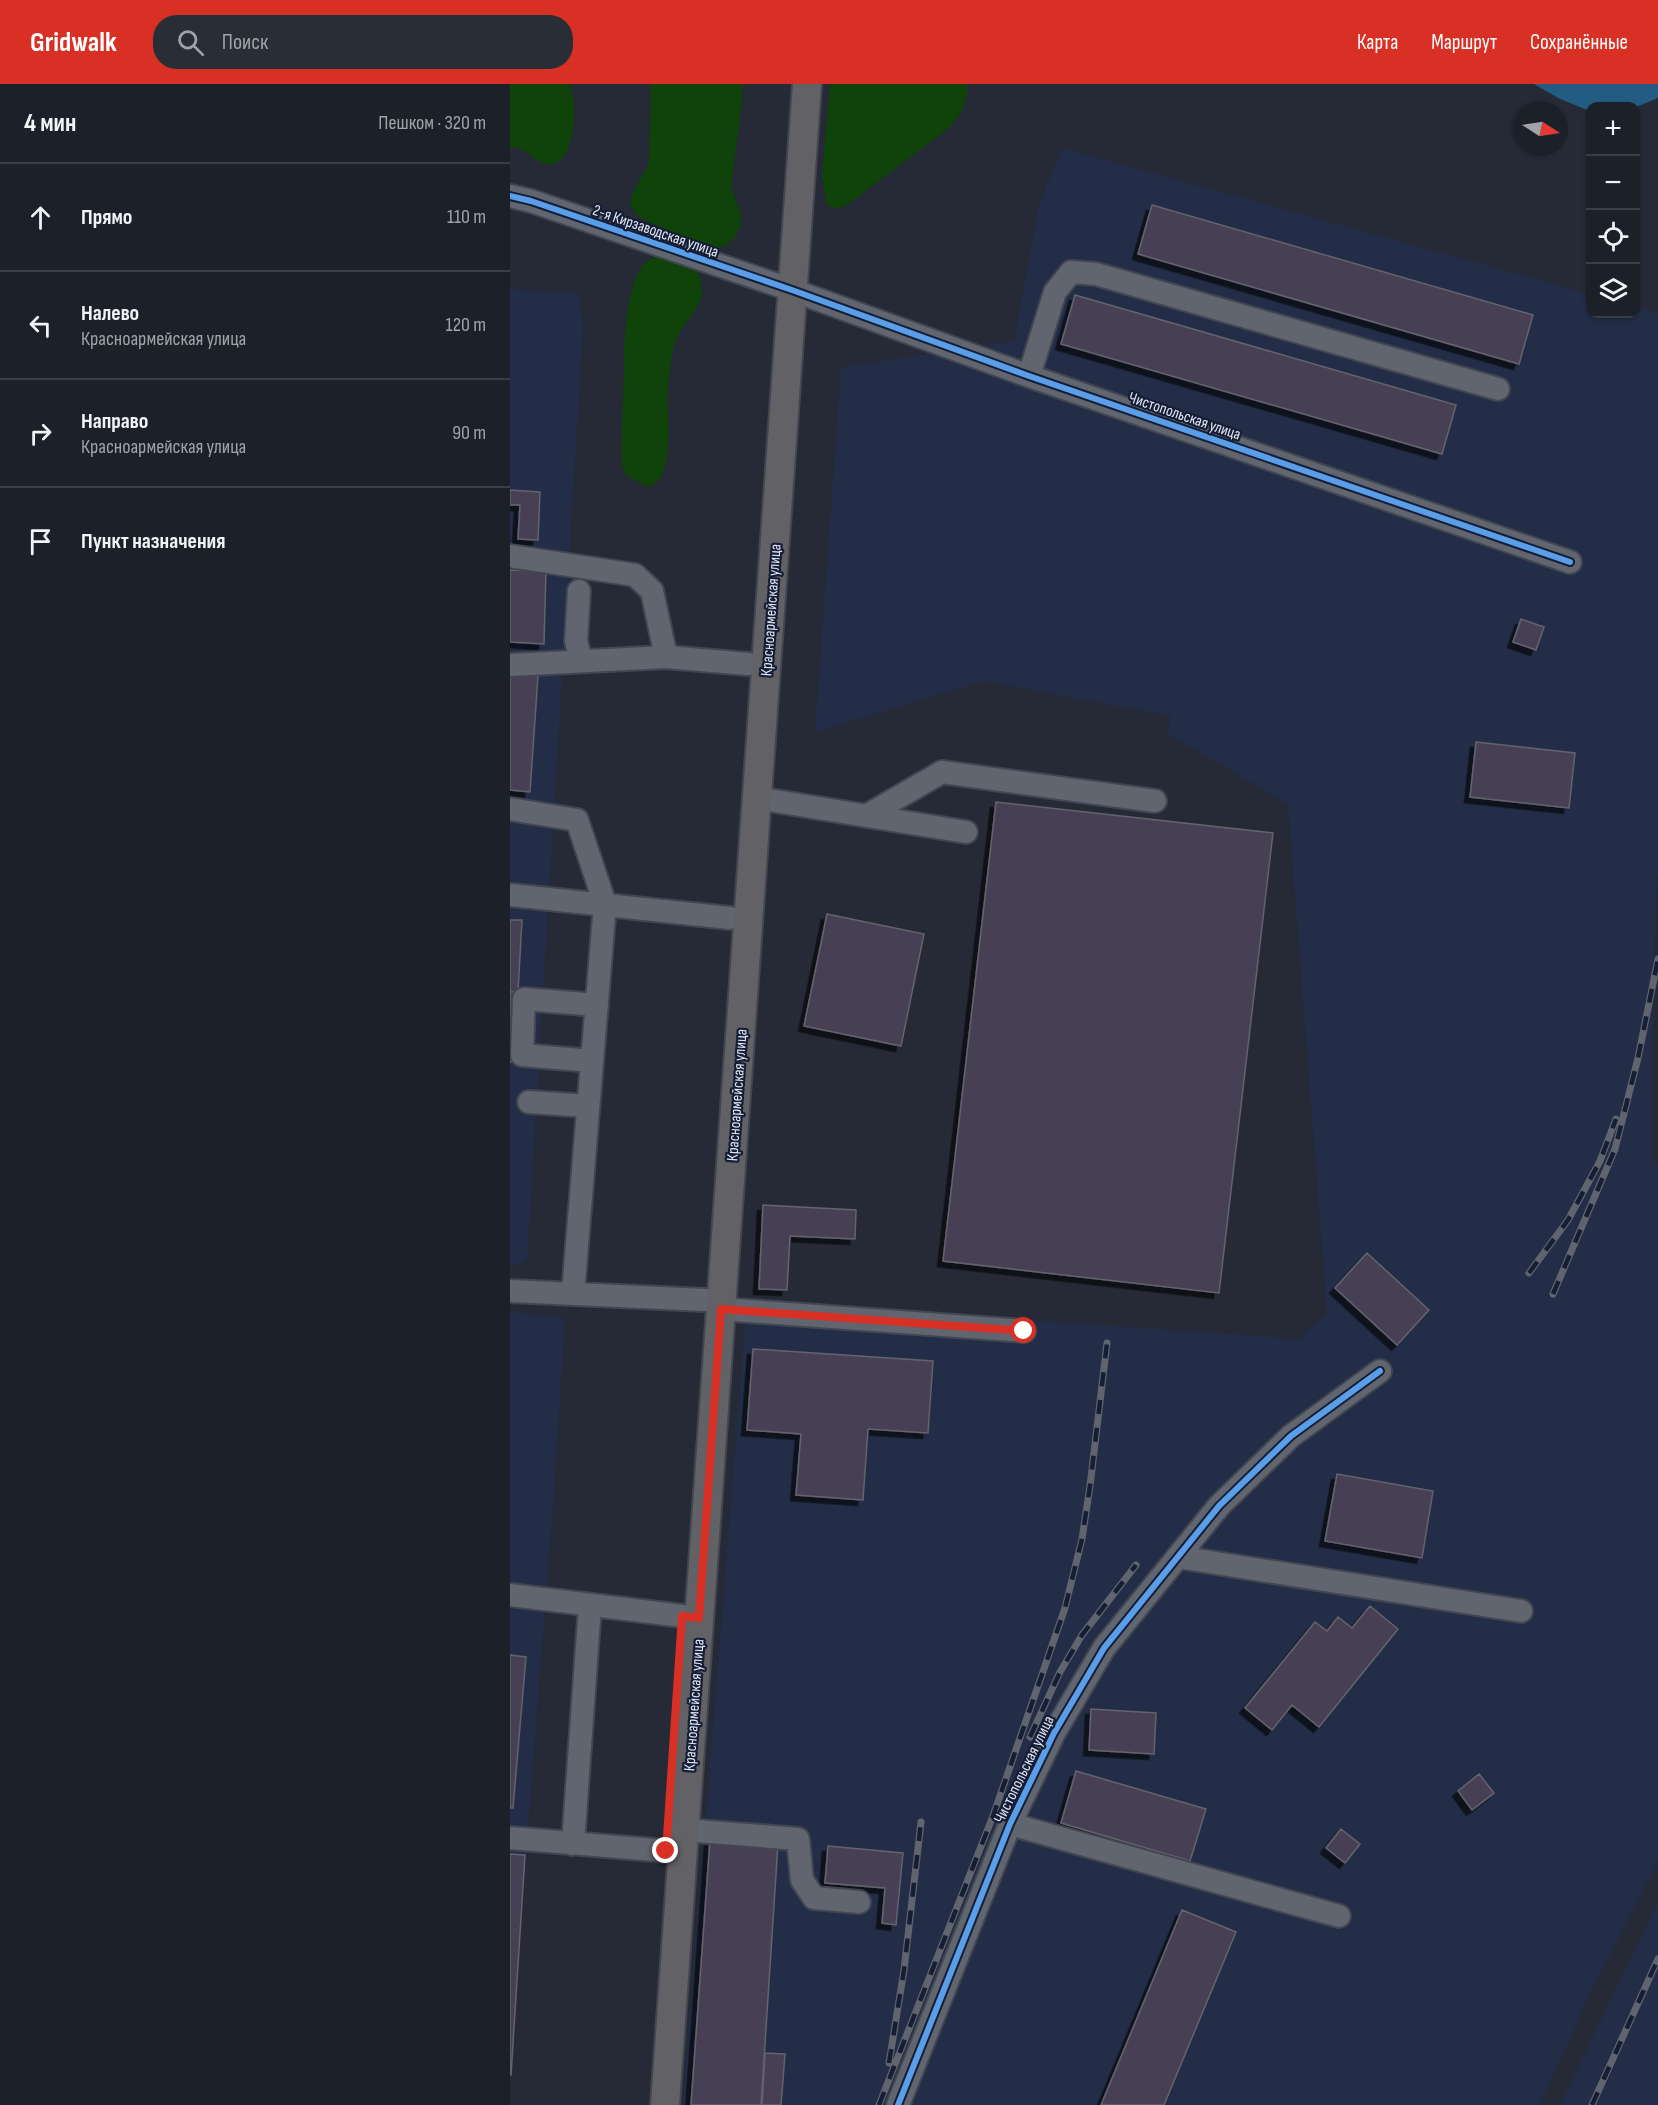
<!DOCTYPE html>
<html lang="ru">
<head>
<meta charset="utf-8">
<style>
	body { margin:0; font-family:"Sofia Sans Condensed",sans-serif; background:#292d35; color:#f1f3f6 }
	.controls { position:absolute; right:18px; top:18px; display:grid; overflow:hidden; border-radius:12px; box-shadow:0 2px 4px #0004 }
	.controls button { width:54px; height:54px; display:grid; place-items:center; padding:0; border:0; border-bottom:2px solid #3a3e46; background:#1c2029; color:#f1f3f6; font:30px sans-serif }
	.compass { position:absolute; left:1004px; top:18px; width:54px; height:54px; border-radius:50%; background:#1c2029; box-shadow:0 2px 4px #0004; rotate:102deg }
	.stop { position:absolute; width:18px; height:18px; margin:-14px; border:4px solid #d93025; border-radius:50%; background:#fff }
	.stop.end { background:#d93025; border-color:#fff; box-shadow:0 2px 6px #0008 }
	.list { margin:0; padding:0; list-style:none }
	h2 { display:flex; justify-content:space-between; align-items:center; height:78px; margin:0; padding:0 24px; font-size:26px }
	h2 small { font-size:20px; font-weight:400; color:#a0a3a8 }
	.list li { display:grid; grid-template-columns:39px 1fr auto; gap:18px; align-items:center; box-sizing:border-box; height:108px; padding:0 24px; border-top:2px solid #3a3e46 }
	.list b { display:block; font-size:22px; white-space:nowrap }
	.list p { margin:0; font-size:20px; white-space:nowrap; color:#a0a3a8 }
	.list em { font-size:20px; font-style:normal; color:#a0a3a8 }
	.icon { flex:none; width:33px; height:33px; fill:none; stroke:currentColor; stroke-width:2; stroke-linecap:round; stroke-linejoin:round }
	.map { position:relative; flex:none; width:1148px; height:2021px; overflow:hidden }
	header { display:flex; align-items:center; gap:36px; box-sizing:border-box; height:84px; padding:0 30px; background:#d93025; color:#fff }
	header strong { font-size:28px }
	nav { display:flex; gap:33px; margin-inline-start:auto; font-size:21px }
	.search { width:420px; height:54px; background:#292d35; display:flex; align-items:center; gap:15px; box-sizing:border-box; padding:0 21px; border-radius:24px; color:#a0a3a8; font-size:22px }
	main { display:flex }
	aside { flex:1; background:#1c2029 }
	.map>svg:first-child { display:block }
	.built { fill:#232d47 }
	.green { fill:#104309 }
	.water { fill:#235c82 }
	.building { fill:#464154; stroke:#64636e; stroke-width:1.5; filter:url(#shadow) }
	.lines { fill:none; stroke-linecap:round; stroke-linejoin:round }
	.minor-casing { stroke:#424651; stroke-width:26 }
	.major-casing { stroke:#424651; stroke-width:32 }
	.minor { stroke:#61656f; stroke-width:22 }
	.major { stroke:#616166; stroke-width:28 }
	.rail-casing { stroke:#60646e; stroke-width:7 }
	.rail { stroke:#151e34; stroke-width:4.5; stroke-dasharray:14; stroke-linecap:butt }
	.cycleway-casing { stroke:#151e34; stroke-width:10 }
	.cycleway { stroke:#5a9eea; stroke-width:6 }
	.route { stroke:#d93025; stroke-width:8 }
	.labels { text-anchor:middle; stroke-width:4.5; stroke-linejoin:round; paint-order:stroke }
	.street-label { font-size:16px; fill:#e0e6f6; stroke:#151e34 }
</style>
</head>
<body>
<header>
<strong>Gridwalk</strong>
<div class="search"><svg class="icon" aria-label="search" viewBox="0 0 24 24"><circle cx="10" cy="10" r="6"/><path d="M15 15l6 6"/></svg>Поиск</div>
<nav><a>Карта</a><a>Маршрут</a><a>Сохранённые</a></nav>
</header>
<main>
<aside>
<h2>4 мин<small>Пешком · 320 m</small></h2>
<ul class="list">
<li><svg class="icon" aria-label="ahead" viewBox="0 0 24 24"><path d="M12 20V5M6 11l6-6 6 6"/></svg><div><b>Прямо</b></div><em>110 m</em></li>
<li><svg class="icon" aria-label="left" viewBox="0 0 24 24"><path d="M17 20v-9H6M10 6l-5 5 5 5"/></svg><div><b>Налево</b><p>Красноармейская улица</p></div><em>120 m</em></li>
<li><svg class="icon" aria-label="right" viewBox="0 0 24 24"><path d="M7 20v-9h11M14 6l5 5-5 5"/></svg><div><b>Направо</b><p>Красноармейская улица</p></div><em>90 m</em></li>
<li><svg class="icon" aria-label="arrive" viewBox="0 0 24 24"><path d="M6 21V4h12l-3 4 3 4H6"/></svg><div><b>Пункт назначения</b></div></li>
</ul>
</aside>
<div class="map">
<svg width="1148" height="2021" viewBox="0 0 1148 2021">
	<defs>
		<filter id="shadow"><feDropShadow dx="-5.5" dy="5.5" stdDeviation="0" flood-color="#0009"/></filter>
	</defs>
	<rect width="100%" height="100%" fill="#262a37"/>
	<path class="built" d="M 552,64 L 1080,210 L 1080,230 L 1126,230 L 1126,222 L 1148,229 L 1148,790 L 1144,878 L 1142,1074 L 1148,1081 L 1148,1777 L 1078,1914 L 1030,2021 L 173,2021 L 237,1216 L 789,1255 L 817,1229 L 778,720 L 658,650 L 660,632 L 474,597 L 305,648 L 331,283 L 504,257 L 529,120 Z
		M 0,205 L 70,210 L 73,243 L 17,1176 L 0,1183 Z
		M 0,1228 L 55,1234 L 45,1396 L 0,1976 Z
		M 1148,1818 L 1148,2021 L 1050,2021 Z"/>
	<path class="green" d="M 0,0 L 59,0 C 69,17 66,84 37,80 C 21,78 19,62 0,63 Z
		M 141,0 L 232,0 L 232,18 L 221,103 L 231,130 L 230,142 L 225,153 L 219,160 L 204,166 L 190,161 L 135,136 L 125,130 L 120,119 L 122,110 L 139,80 Z
		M 320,0 L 456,0 L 458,6 L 452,27 L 439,44 L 337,121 L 326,125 L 317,121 L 312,93 Z
		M 150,173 L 186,185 C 202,217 182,226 168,251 C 161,266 160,285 158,301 C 155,325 168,398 137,403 L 115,390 L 112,382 C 110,359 113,335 113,312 C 115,277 111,208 134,180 C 139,174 144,174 150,173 Z"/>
	<path class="water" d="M 1024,0 L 1148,0 L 1148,14 L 1126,23 L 1080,22 L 1080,27 L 1050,15 Z"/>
	<path class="building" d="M 642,121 L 1023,231 L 1009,280 L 628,170 Z
		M 565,211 L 946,321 L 932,370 L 551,260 Z
		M 0,406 L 30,408 L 28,456 L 8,455 L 10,421 L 0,421 Z
		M 0,486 L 36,487 L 34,560 L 0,558 Z
		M 1011,535 L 1034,543 L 1026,566 L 1003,558 Z
		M 0,590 L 28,592 L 20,708 L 0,706 Z
		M 966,658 L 1065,669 L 1059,724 L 960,713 Z
		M 486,718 L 763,749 L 709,1209 L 433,1177 Z
		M 317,830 L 414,850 L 391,962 L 294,942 Z
		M 0,836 L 12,836 L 8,908 L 0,908 Z
		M 0,908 L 8,908 L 4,978 L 0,978 Z
		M 253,1121 L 346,1126 L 345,1155 L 280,1152 L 277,1206 L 249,1205 Z
		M 857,1169 L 919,1226 L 887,1261 L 825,1204 Z
		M 243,1265 L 423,1277 L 418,1349 L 358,1345 L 353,1416 L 286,1411 L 291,1350 L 237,1346 Z
		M 827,1390 L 923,1407 L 912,1474 L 815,1457 Z
		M 860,1522 L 888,1545 L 809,1643 L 782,1621 L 762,1646 L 735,1624 L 805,1538 L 817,1547 L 828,1533 L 842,1544 Z
		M 0,1571 L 16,1573 L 3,1724 L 0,1724 Z
		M 581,1625 L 646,1629 L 644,1670 L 579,1666 Z
		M 566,1687 L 696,1725 L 680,1777 L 551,1739 Z
		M 969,1690 L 984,1709 L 962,1726 L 948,1707 Z
		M 831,1745 L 850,1760 L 835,1779 L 816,1764 Z
		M 200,1756 L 268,1760 L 251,2021 L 181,2021 Z
		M 318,1762 L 393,1769 L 386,1841 L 372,1839 L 375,1804 L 315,1799 Z
		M 0,1770 L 15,1771 L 1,1991 L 0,1991 Z
		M 672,1826 L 726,1848 L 654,2021 L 591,2021 Z
		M 255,1969 L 275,1970 L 271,2021 L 252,2021 Z"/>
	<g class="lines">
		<g class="minor-casing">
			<path id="minor" d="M 0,112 L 21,117 L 282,206 L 519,292 L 1060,478
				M 519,292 L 545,208 L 561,188 L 586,190 L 988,305
				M 0,472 L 125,491 L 142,507 L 156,573
				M 69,507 L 66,557 L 71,577
				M 0,581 L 156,573 L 238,580
				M 247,714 L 456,748
				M 0,725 L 67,736 L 95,820 L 63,1209
				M 356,732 L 432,688 L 645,717
				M 0,811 L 220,834
				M 82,977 L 12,971 L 14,915 L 87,921
				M 19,1018 L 78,1022
				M 0,1207 L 195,1216
				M 211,1225 L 514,1247
				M 668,1473 L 1011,1527
				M 0,1511 L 189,1534
				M 500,1740 L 829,1832
				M 174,1746 L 288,1755 L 292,1796 L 304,1814 L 349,1818
				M 0,1754 L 156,1767
				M 63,1760 L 80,1521
				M 388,2021 L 500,1740 L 544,1649 L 594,1564 L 709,1422 L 781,1352 L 870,1287"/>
		</g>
		<g class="major-casing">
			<path id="major" d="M 155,2021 L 297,0"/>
		</g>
		<use href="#minor" class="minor"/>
		<use href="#major" class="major"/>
		<g class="rail-casing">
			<path id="rail" d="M 1019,1189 L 1058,1136 L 1090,1077 L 1106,1035
				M 1043,1210 L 1105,1065 L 1128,974 L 1148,875
				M 520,1653 L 550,1588 L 572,1551 L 626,1481
				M 379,1979 L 394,1886 L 411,1738
				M 369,2021 L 483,1732 L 555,1524 L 572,1455 L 580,1402 L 597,1259
				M 1082,2021 L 1148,1875"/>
		</g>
		<use href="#rail" class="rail"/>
		<g class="cycleway-casing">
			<path id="cycleway" d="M 0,112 L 21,117 L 282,206 L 519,292 L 1060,478
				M 388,2021 L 500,1740 L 544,1649 L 594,1564 L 709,1422 L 781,1352 L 870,1287"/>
		</g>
		<use href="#cycleway" class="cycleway"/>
	</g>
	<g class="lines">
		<path class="route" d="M 156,1767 L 172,1532 L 189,1534 L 211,1225 L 514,1247"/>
	</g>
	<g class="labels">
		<g class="street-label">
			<text transform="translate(146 146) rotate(19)" y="6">2-я Кирзаводская улица</text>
			<text transform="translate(675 331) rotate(19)" y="6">Чистопольская улица</text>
			<text transform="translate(260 526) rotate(-86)" y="6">Красноармейская улица</text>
			<text transform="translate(226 1011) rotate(-86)" y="6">Красноармейская улица</text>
			<text transform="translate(183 1621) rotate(-86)" y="6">Красноармейская улица</text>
			<text transform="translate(513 1685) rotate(-64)" y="6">Чистопольская улица</text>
		</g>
	</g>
</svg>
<div class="controls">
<button>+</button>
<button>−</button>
<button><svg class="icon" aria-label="locate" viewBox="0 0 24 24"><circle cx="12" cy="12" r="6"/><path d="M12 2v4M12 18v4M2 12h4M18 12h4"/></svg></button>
<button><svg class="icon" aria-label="layers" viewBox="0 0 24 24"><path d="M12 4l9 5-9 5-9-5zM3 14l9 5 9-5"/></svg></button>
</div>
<svg class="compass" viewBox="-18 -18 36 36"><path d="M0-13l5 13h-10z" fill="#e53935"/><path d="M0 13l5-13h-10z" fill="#a0a3a8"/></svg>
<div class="stop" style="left:514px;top:1247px"></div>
<div class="stop end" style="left:156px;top:1767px"></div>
</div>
</main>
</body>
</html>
